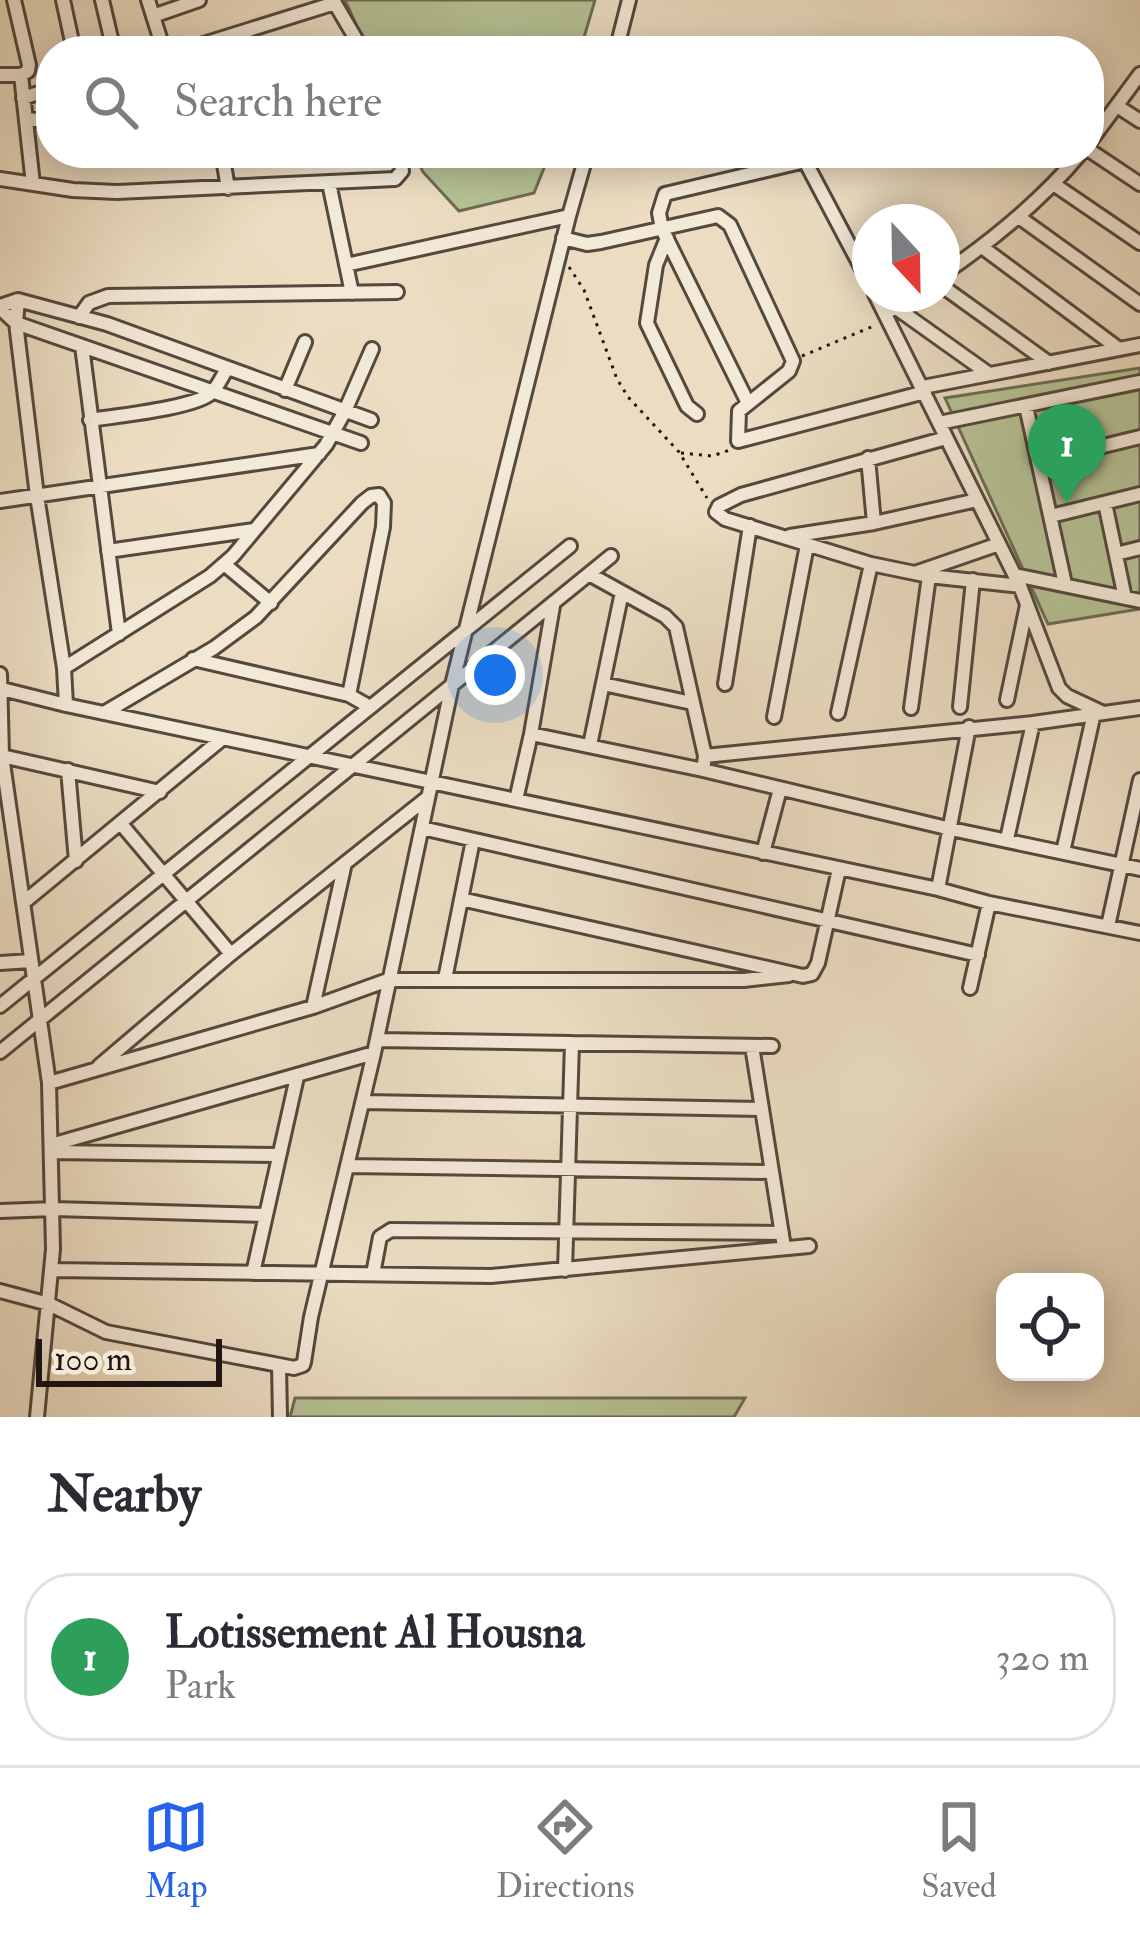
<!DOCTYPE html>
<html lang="en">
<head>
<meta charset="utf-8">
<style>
	body { margin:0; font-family:"IM FELL Double Pica",serif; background:#f2f2f3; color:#2b2b33 }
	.controls { position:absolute; right:36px; bottom:36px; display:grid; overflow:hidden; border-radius:24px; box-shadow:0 6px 30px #0003 }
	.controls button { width:108px; height:108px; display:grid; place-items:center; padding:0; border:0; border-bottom:3px solid #e1e1e2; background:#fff; color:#2b2b33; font:60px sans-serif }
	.compass { position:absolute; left:852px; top:204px; width:108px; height:108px; border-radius:50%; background:#fff; box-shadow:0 6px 30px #0003; rotate:158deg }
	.scale { position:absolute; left:36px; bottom:30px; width:186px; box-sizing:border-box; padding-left:12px; border:6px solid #231612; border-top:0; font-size:33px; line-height:42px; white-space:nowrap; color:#231612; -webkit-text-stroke:9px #f3e9d7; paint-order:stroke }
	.you { position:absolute; left:495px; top:675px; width:42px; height:42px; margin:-30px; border:9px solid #fff; border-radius:50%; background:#1a73e8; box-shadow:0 0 0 18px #1a73e833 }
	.badge { display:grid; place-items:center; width:78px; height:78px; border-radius:50%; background:#2563eb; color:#fff; font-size:39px; font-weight:700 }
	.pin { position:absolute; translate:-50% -99px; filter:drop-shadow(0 3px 6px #0008) }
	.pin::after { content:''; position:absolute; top:63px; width:42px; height:36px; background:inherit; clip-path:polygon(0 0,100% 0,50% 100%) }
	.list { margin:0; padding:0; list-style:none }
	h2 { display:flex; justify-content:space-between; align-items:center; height:156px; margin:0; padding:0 48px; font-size:51px }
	h2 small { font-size:39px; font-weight:400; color:#7c7c81 }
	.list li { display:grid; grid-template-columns:78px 1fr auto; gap:36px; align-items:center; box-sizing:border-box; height:168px; margin:0 24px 24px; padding:0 24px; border:3px solid #e1e1e2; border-radius:48px }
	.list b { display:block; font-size:45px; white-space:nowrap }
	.list p { margin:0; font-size:39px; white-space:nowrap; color:#7c7c81 }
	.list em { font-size:39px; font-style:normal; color:#7c7c81 }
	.icon { flex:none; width:66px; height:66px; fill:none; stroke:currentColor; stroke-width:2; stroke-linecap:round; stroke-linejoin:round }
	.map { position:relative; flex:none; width:1140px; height:1417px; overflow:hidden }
	.search { position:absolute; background:#fff; box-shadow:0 6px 30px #0003; left:36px; right:36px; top:36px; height:132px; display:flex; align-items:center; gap:30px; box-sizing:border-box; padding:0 42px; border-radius:48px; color:#7c7c81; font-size:45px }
	.sheet { height:348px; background:#fff }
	nav { display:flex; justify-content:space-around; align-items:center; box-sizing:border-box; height:168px; border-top:3px solid #e1e1e2; background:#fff; font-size:33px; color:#7c7c81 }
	nav a { display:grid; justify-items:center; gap:6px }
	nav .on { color:#2563eb }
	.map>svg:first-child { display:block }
	.green { fill:#b6c295; stroke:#6c6c54; stroke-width:3 }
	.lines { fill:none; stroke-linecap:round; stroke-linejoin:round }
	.minor-casing { stroke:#55483e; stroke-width:18 }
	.path { stroke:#231612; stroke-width:3; stroke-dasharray:3 6; stroke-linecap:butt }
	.minor { stroke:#f3e9d7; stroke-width:12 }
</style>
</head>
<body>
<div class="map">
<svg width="1140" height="1417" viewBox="0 0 1140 1417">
	<rect width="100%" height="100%" fill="#ecddc2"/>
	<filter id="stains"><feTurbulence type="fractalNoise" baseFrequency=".00167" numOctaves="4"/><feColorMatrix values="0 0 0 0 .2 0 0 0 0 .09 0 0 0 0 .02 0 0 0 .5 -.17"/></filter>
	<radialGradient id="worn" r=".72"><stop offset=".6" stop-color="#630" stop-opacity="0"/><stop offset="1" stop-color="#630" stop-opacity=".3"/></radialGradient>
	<path class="green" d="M 345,0 L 595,0 L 580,51 L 368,51 Z
		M 414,153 L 550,153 L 534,193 L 459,211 L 423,172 Z
		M 1140,368 L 1140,609 L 1048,624 L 945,398 Z
		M 295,1398 L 745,1398 L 734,1417 L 290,1417 Z"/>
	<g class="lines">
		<g class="minor-casing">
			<path id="minor" d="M 14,0 L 29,65 L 28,71 L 21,75
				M 63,0 L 74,51
				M 102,0 L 114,51
				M 148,0 L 164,51
				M 333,0 L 363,51
				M 153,16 L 199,0
				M 181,51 L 335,3
				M 616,51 L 629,0
				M 0,75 L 21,75
				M 21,75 L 33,184
				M 23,98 L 51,89
				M 1117,106 L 1140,121
				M 26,119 L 51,121
				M 1089,143 L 1140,74
				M 1089,150 L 1140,184
				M 222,153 L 228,188
				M 0,179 L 73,190 L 117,192 L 395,179 L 402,171 L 399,153
				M 329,183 L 352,293
				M 1055,185 L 1140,243
				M 1019,217 L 1140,304
				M 563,238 L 587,244 L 601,242 L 718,216 L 730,225 L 793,361 L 789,371 L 739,411 L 738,441 L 925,392
				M 667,238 L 656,265 L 647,323 L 687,406 L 697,414
				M 982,247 L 1119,349
				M 346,265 L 569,216
				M 942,275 C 993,240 1041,201 1081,153
				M 942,286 L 1049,363
				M 875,294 L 1020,586 L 1059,688 L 1067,696 L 1101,712
				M 18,300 L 16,323 L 37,496 L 64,668 L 66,705
				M 0,306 L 18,300 L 107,324 L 371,420
				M 895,307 L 989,374
				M 0,308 L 16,323 L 361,443
				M 891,310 L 915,294
				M 79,317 L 89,303 L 108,296 L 397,292
				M 82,346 L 119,634
				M 923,387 L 1140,345
				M 285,390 L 305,342
				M 748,403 L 662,229 L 659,213 L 665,194 L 805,161 L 870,284
				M 1026,406 L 1065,584
				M 90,420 C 115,416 195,408 211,393 C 218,387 222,376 227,369
				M 939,423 L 1140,382
				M 946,438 L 741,495 L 719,506 L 716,512 L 725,519 L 871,564 L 929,576 L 1020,586
				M 868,458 L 874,523
				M 1038,462 L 1140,437
				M 0,501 L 319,454
				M 1105,503 L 1125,598
				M 1051,516 L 1140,494
				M 790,536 L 874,523 L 977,500
				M 108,551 L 254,530
				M 1116,554 L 1140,548
				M 224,564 L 271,603
				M 915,573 L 999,544
				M 589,574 L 665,616 L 676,627 L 705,756
				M 1015,575 L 1140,601
				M 193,659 L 349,695 L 370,707
				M 64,668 L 210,576 L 233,556 L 326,445 L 345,411 L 372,349
				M 0,674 L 2,756 L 49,1083 L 53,1249 L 37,1417
				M 603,684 L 692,703
				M 725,684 L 750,526
				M 2,689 L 66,705 L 938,889 L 989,903 L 1140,933
				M 1007,700 L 1027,605
				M 960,707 L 973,580
				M 911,708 L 929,576
				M 104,713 L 214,648 L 256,617 L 362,503 L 371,496 L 379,495 L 384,503 L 383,527 L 349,695
				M 838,713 L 871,564
				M 774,717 L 807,545
				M 531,734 L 703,770 L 951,829 L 1140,869
				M 590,745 L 622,592
				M 2,756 L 160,792
				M 68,770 L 76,861
				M 703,770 L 705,756 L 1033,723 L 1140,708
				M 516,800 L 531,734 L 553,606
				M 122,825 L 231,954
				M 422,828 L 978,955
				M 1007,839 L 1033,723
				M 1063,852 L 1094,713
				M 763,853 L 780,789
				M 938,889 L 969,727
				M 461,899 L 803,976 L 812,974 L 818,963 L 839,869
				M 23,903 L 223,738
				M 1108,926 L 1140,780
				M 0,963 L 31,961
				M 445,979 L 473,840
				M 970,988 L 989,903
				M 0,1006 L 570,546
				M 313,1007 L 345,863
				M 377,1040 L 772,1046
				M 752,1046 L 783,1241
				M 0,1052 L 611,556
				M 99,1066 L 231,954 L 427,798
				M 49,1083 L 313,1007 L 388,980 L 744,980 L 789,975
				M 363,1102 L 762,1109
				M 51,1145 L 374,1053
				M 52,1152 L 279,1155
				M 348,1166 L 772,1172
				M 0,1211 L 54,1209 L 265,1215
				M 52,1270 L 491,1276 L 809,1246
				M 565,1270 L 572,1043
				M 253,1273 L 297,1077
				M 373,1274 L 380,1237 L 391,1230 L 782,1233
				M 0,1291 L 49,1304 L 106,1332 L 279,1365
				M 280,1417 L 279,1365 L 294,1368 L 303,1365 L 304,1362 L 311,1317 L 374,1053 L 452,685 L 569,216 L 587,153"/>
		</g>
		<path class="path" d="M 569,267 L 584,290 L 617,379 L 628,397 L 679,452 L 707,498
			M 802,356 L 876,325
			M 681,453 L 712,456 L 730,450"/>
		<use href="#minor" class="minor"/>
	</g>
	<rect width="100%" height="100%" filter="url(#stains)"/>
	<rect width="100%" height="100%" fill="url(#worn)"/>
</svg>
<div class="controls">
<button><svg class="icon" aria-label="locate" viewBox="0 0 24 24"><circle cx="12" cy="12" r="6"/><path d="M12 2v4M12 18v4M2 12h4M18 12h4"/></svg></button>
</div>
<svg class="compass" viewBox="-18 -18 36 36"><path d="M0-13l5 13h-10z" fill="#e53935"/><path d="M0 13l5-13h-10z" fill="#7c7c81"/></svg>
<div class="scale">100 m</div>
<div class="you"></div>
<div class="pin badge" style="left:1067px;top:503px;background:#2e9e5b">1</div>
<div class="search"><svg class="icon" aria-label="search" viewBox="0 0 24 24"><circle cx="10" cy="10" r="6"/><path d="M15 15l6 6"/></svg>Search here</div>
</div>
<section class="sheet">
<h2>Nearby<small></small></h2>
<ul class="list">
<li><span class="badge" style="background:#2e9e5b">1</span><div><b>Lotissement Al Housna</b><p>Park</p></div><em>320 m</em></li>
</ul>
</section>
<nav>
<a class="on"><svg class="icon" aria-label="map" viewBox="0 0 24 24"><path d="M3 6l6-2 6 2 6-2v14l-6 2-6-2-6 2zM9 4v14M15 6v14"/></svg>Map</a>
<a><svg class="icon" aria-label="directions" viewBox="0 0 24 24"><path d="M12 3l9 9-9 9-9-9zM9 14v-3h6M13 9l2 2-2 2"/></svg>Directions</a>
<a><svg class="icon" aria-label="saved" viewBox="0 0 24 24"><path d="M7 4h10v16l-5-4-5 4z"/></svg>Saved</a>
</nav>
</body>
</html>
